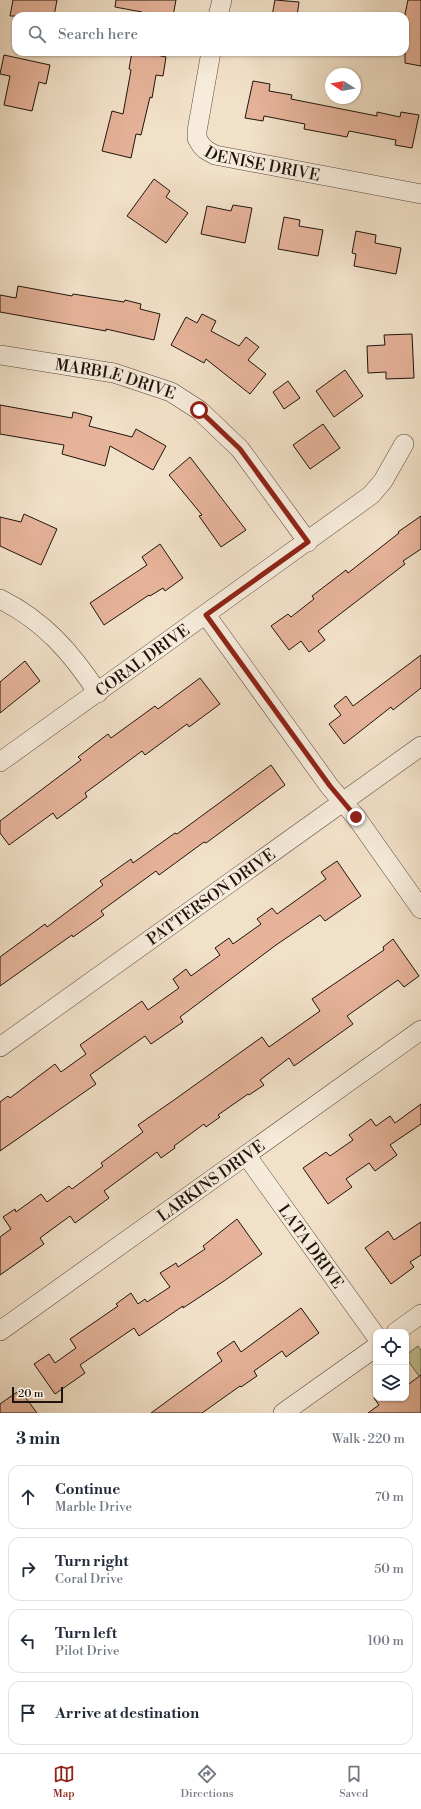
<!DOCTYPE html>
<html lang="en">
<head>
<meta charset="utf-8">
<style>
	body { margin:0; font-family:"Libre Bodoni",serif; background:#f6f6f7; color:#1f2937 }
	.controls { position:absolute; right:12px; bottom:12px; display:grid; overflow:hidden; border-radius:8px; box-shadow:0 1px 3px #0004 }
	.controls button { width:36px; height:36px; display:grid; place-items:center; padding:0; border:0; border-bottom:1px solid #e0e1e3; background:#fff; color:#1f2937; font:20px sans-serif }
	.compass { position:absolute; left:325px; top:68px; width:36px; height:36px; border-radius:50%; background:#fff; box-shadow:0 1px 3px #0004; rotate:281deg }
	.scale { position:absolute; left:12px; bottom:10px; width:51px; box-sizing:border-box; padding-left:4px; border:2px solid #1e140c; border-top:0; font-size:11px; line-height:14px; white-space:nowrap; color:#1e140c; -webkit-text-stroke:3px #f7ecdc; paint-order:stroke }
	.stop { position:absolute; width:12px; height:12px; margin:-9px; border:3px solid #8f2418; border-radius:50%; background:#fff }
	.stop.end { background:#8f2418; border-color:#fff; box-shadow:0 1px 4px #0008 }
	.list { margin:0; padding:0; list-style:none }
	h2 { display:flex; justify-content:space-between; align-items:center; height:52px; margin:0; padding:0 16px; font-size:17px }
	h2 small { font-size:13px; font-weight:400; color:#747a83 }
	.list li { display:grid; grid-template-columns:26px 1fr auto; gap:12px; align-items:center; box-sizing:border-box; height:64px; margin:0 8px 8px; padding:0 8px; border:1px solid #e0e1e3; border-radius:12px }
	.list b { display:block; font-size:15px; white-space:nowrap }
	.list p { margin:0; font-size:13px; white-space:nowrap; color:#747a83 }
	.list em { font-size:13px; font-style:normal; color:#747a83 }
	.icon { flex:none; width:22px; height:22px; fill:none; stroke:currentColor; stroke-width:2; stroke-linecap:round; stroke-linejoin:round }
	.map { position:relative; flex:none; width:421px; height:1413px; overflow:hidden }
	.search { position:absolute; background:#fff; box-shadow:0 1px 3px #0004; left:12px; right:12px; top:12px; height:44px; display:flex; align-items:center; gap:10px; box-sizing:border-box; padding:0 14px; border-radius:12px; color:#747a83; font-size:15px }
	.sheet { height:340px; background:#fff }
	nav { display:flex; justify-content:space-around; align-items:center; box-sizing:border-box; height:56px; border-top:1px solid #e0e1e3; background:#fff; font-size:11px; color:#747a83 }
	nav a { display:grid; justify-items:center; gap:2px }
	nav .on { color:#8f2418 }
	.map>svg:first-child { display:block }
	.green { fill:#c0c193; stroke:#6f6a50 }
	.building { fill:#e6b39a; stroke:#1e140c }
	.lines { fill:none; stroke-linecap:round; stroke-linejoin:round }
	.minor-casing { stroke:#53473b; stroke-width:20 }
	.minor { stroke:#f7ecdc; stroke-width:19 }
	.route { stroke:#8f2418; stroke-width:5 }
	.labels { text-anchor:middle; stroke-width:3; stroke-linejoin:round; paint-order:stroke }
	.street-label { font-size:16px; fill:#1e140c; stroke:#f7ecdc }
</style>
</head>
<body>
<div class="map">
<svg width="421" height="1413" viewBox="0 0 421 1413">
	<rect width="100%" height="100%" fill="#f2e1c9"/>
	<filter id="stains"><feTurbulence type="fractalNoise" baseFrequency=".005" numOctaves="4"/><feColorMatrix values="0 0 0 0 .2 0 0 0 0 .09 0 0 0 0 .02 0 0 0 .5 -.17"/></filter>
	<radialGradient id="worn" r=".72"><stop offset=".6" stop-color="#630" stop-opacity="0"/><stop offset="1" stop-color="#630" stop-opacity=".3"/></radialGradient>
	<path class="green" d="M 418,1346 L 421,1350 L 421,1379 L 406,1358 L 406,1355 Z"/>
	<path class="building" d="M 13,0 L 57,0 L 54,16 L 10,16 Z
		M 116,0 L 176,0 L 173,16 L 141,16 L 142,12 L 115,7 Z
		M 275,0 L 299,2 L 297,16 L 272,16 Z
		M 408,0 L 421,0 L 421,66 L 405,63 L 405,14 Z
		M 132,52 L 142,52 L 166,57 L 163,76 L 156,75 L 152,98 L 150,97 L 141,135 L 136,134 L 131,158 L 102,151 L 112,111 L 123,114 L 131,70 L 129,69 Z
		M 4,55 L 50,65 L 46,84 L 39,82 L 32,111 L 4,105 L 10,76 L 0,74 Z
		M 253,81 L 270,84 L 269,91 L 292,95 L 291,99 L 377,116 L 377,112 L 400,117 L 401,112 L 419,115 L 412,148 L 395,145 L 396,140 L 349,131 L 347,137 L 304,129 L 305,124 L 264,116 L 263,121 L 245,118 Z
		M 154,179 L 170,191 L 166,197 L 188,213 L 166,243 L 127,216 Z
		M 233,205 L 252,208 L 245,243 L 201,234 L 207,206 L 231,211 Z
		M 284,217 L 300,220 L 299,226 L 323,230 L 318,256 L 278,249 Z
		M 356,231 L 376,235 L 375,243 L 401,248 L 396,274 L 354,266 L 356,254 L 352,253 Z
		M 18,286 L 72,296 L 73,294 L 124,302 L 125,300 L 141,304 L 140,309 L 160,314 L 154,340 L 106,329 L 106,331 L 0,312 L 0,295 L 16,298 Z
		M 202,314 L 216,321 L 211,331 L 239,346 L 246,337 L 259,347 L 248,360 L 266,374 L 250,394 L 206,359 L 204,363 L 171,345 L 186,317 L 197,323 Z
		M 412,334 L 414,378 L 386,379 L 386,372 L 368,373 L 367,346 L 385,345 L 384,335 Z
		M 345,370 L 363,396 L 334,417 L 316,391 Z
		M 288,381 L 300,398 L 284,409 L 273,392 Z
		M 0,405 L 72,418 L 73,412 L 92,417 L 89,426 L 132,437 L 136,429 L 166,446 L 153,470 L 110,446 L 105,466 L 62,454 L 64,445 L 0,434 Z
		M 323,424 L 340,448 L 310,469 L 293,445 Z
		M 190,457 L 246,530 L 221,547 L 199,516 L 202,515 L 169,475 Z
		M 24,514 L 57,529 L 41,565 L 0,546 L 0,517 L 21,522 Z
		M 421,516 L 421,549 L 403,561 L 405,564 L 318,631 L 325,640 L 309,652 L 301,641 L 289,650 L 271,626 L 288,614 L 291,617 L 314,599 L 312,596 L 346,570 L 348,573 L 399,533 L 398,532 Z
		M 160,544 L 183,578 L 165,591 L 163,588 L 150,596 L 149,595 L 104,625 L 90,603 L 147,565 L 142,557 Z
		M 421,655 L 421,688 L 393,710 L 391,707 L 344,744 L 329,724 L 341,715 L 334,706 L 346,696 L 353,706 Z
		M 25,661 L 40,681 L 0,713 L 0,682 Z
		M 200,678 L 220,704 L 189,727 L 187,724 L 145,755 L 142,751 L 85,793 L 87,797 L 57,819 L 53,813 L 9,845 L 0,833 L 0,821 L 81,760 L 78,757 L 108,734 L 111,738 L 155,706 L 158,709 Z
		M 271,765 L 285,785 L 206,843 L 204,842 L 159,875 L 156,871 L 101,911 L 104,915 L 73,937 L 72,935 L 0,986 L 0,957 L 45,924 L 47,927 L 103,885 L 100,881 L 131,859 L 133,863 L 175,833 L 177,834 Z
		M 337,861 L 361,896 L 325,921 L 320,915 L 276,945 L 180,1017 L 183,1022 L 151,1044 L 145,1036 L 90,1075 L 96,1084 L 0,1151 L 0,1102 L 8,1096 L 10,1098 L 55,1064 L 61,1072 L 86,1054 L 80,1045 L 142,1001 L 148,1010 L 179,988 L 173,979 L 186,969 L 191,976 L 220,955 L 215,948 L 229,938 L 233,944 L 261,924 L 257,919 L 272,908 L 277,914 L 326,879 L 321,872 Z
		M 393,939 L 419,976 L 404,987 L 398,980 L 347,1016 L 353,1024 L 294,1066 L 289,1058 L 260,1080 L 264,1085 L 249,1095 L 248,1094 L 218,1115 L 220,1117 L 206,1127 L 204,1124 L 174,1146 L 175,1148 L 161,1158 L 157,1152 L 104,1191 L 109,1198 L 75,1223 L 70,1216 L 40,1238 L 44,1244 L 0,1275 L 0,1237 L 11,1229 L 3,1217 L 15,1209 L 16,1212 L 41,1194 L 47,1202 L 69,1186 L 72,1189 L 103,1166 L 101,1163 L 143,1132 L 138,1125 L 174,1100 L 262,1037 L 269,1047 L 320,1011 L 312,999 L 384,950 L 383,947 Z
		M 421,1104 L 421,1124 L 390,1145 L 397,1155 L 375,1171 L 369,1163 L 346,1179 L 352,1187 L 328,1204 L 303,1168 L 326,1152 L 330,1156 L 353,1140 L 349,1135 L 371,1119 L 376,1126 L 390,1116 L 395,1123 Z
		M 237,1219 L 262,1254 L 224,1281 L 183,1308 L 183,1306 L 139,1336 L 134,1328 L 80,1365 L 85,1373 L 55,1394 L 34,1364 L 49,1354 L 55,1363 L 76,1348 L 70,1339 L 118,1306 L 116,1304 L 131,1293 L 138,1304 L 145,1299 L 147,1302 L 170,1287 L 160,1273 L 176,1263 L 178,1267 L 205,1249 L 203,1246 Z
		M 421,1222 L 421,1255 L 410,1262 L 414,1267 L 391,1284 L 365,1248 L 388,1231 L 394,1240 Z
		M 301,1308 L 319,1333 L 286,1357 L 282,1351 L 254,1371 L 257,1376 L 241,1387 L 240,1386 L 202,1413 L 151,1413 L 222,1361 L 217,1353 L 234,1341 L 241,1352 Z
		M 421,1375 L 421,1413 L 368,1413 L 379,1405 L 374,1398 L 406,1398 L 406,1386 Z
		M 20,1390 L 37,1413 L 0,1413 L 0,1404 Z"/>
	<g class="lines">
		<g class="minor-casing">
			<g id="minor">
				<path d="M 218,16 L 222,0"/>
				<path id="s1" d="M 211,52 L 197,131 L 197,138 L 201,145 L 206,150 L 215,155 L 421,194"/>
				<path id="s2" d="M 0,355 L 114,373 L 171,392 L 199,410 L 240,449 L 308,542"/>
				<path d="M 0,599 C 44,621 71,652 98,693"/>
				<path d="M 206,615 L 330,787 L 356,817 L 421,909"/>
				<path id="s3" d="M 0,762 L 371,495 L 383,481 L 404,444"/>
				<path id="s4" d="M 0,1047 L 421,746"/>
				<path id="s5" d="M 246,1155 L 376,1336"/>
				<path id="s6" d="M 0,1331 L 421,1030"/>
				<path d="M 396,1332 L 421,1314"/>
				<path d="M 283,1413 L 376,1347"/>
			</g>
		</g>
		<use href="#minor" class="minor"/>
	</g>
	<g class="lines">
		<path class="route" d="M 199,410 L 240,449 L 308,542 L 206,615 L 330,786 L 356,817"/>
	</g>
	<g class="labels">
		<g class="street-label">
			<text dy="6" stroke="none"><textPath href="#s1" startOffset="161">DENISE DRIVE</textPath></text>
			<text dy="6" stroke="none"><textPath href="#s2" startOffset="118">MARBLE DRIVE</textPath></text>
			<text dy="6" stroke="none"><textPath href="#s3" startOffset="175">CORAL DRIVE</textPath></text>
			<text dy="6" stroke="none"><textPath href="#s4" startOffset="259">PATTERSON DRIVE</textPath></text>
			<text dy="6" stroke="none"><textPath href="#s6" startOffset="259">LARKINS DRIVE</textPath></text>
			<text dy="6" stroke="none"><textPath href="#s5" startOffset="112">LATA DRIVE</textPath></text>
		</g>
	</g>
	<rect width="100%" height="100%" filter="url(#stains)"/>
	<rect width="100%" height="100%" fill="url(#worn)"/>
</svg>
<div class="controls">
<button><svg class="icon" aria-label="locate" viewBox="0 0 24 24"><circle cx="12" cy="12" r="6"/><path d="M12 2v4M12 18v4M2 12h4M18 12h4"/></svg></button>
<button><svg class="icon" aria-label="layers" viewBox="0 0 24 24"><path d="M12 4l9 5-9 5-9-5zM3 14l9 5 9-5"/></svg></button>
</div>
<svg class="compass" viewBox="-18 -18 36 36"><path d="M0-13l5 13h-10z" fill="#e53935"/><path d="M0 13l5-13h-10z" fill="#747a83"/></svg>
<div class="scale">20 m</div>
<div class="stop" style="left:199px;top:410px"></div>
<div class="stop end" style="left:356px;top:817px"></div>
<div class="search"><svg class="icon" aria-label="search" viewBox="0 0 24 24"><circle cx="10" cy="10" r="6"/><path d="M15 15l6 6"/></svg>Search here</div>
</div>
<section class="sheet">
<h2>3 min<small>Walk · 220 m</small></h2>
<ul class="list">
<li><svg class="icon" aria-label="ahead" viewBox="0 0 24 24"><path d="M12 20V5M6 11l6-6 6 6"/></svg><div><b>Continue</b><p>Marble Drive</p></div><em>70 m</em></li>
<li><svg class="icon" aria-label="right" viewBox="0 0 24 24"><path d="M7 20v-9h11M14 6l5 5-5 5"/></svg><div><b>Turn right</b><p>Coral Drive</p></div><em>50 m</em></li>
<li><svg class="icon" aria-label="left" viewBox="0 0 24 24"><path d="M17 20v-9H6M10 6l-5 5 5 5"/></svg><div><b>Turn left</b><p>Pilot Drive</p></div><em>100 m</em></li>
<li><svg class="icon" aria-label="arrive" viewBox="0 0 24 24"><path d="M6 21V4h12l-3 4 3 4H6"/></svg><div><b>Arrive at destination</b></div></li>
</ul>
</section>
<nav>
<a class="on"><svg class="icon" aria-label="map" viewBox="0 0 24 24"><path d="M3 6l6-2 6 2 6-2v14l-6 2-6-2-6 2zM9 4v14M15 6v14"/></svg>Map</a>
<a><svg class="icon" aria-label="directions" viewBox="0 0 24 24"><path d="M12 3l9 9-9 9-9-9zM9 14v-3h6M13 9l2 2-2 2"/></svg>Directions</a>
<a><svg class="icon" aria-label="saved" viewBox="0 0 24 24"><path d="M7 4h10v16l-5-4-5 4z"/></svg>Saved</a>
</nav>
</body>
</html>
